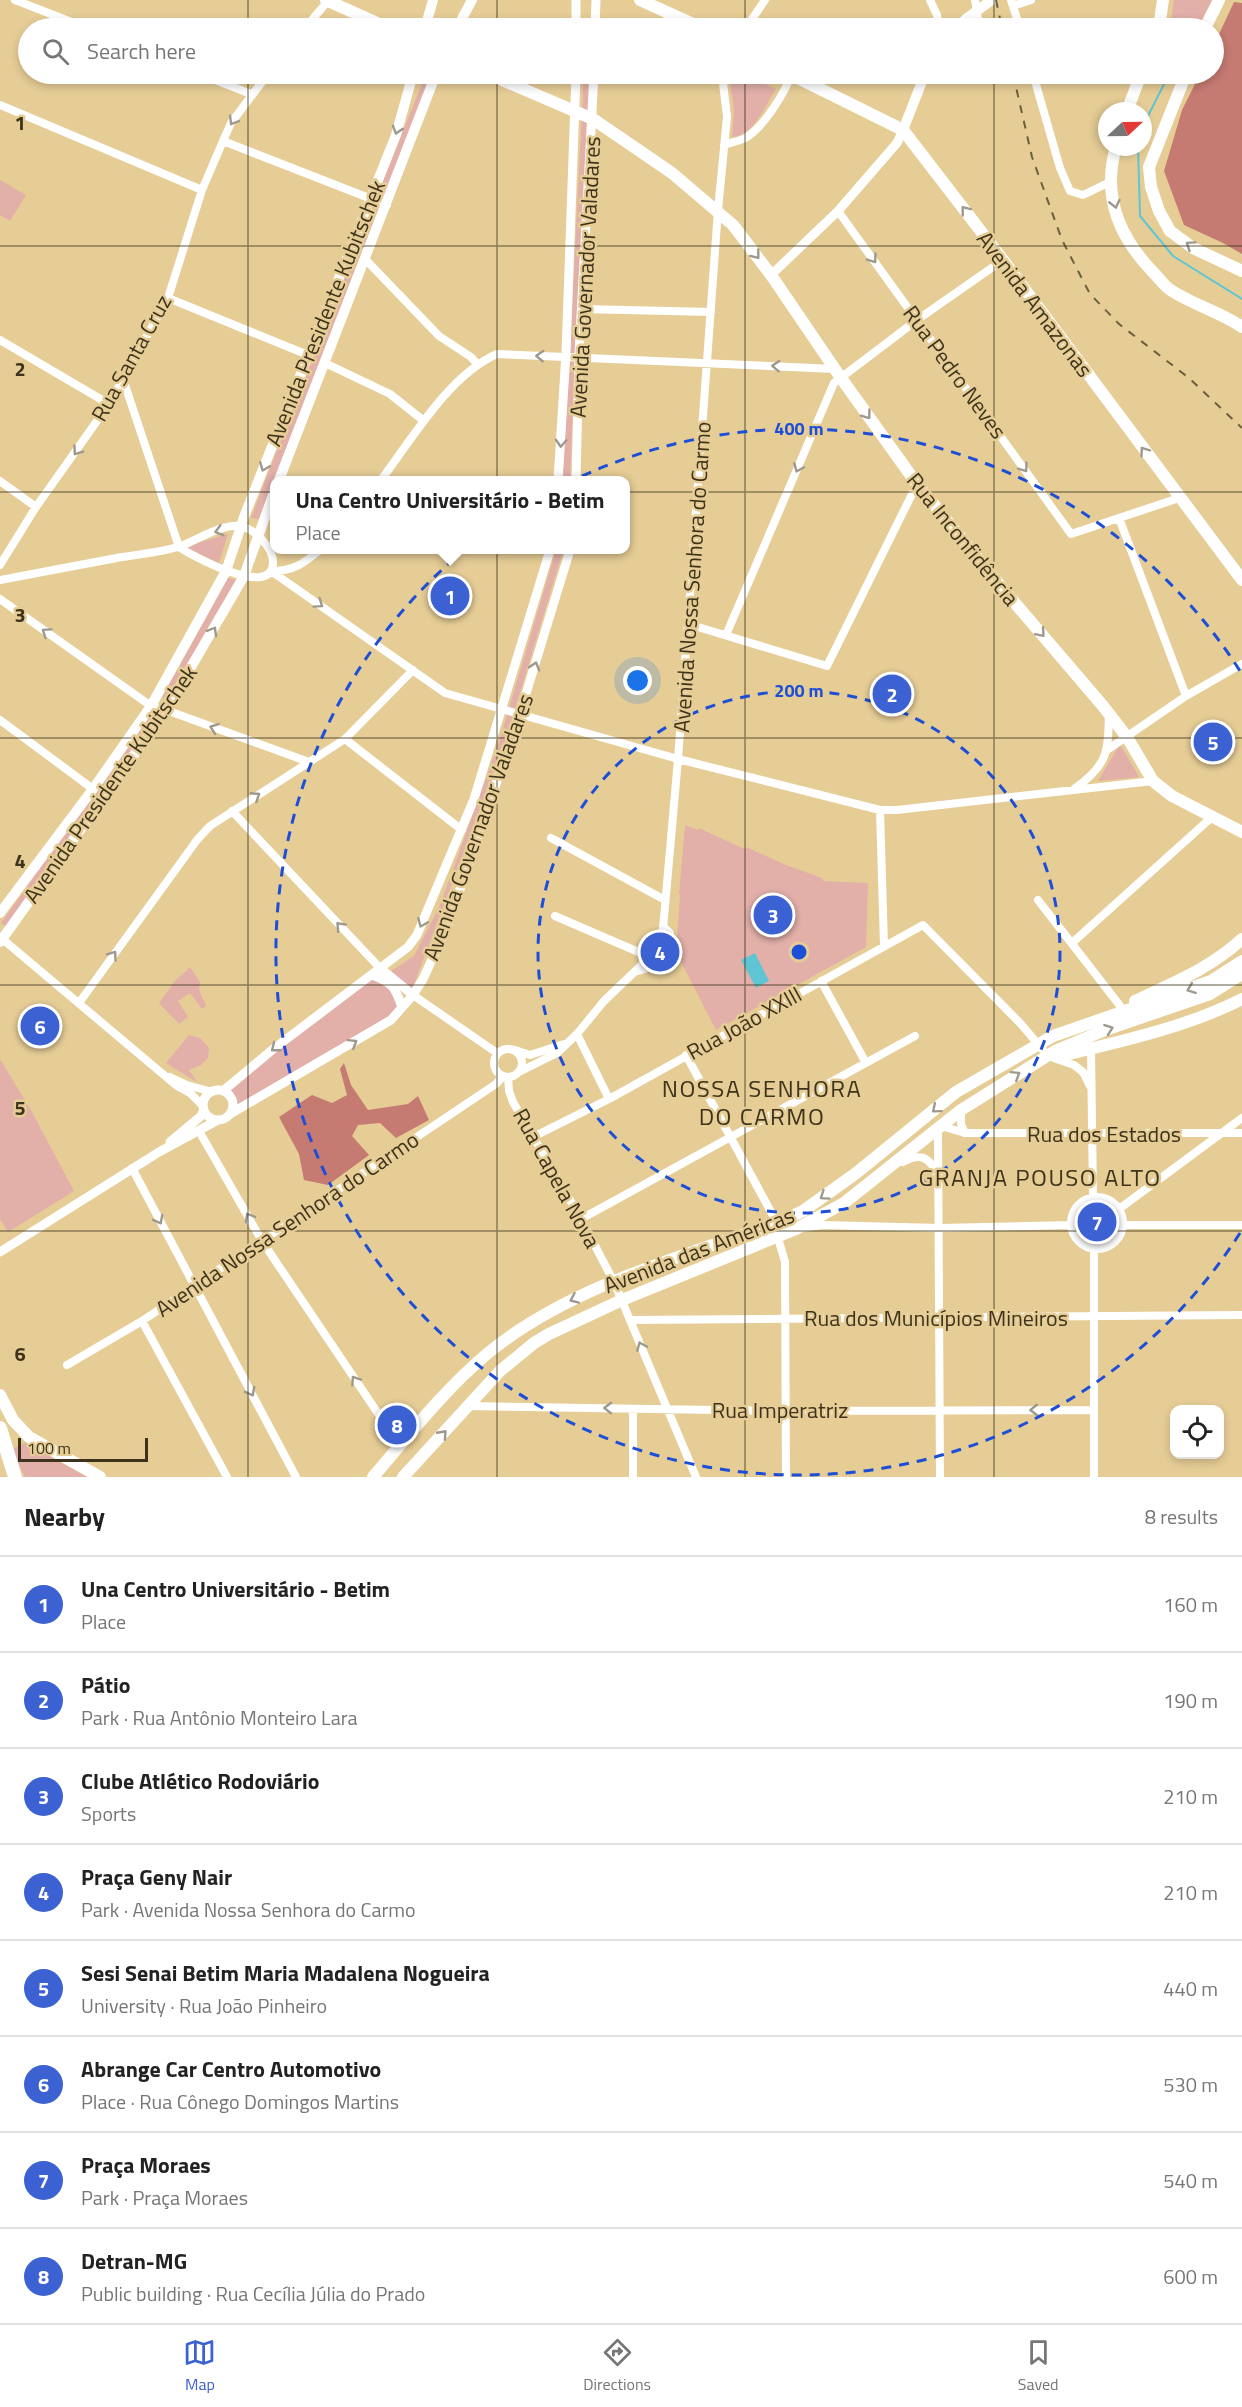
<!DOCTYPE html>
<html lang="en">
<head>
<meta charset="utf-8">
<style>
	body { margin:0; font-family:"Titillium Web",sans-serif; background:#f2f2f2; color:#222 }
	.controls { position:absolute; right:18px; bottom:18px; display:grid; overflow:hidden; border-radius:12px; box-shadow:0 3px 9px #0003 }
	.controls button { width:54px; height:54px; display:grid; place-items:center; padding:0; border:0; border-bottom:2px solid #e0e0e0; background:#fff; color:#222; font:30px sans-serif }
	.compass { position:absolute; left:1098px; top:102px; width:54px; height:54px; border-radius:50%; background:#fff; box-shadow:0 3px 9px #0003; rotate:68deg }
	.scale { position:absolute; left:18px; bottom:15px; width:130px; box-sizing:border-box; padding-left:6px; border:3px solid #3d331c; border-top:0; font-size:16px; line-height:21px; white-space:nowrap; color:#3d331c; -webkit-text-stroke:4px #e6cd96; paint-order:stroke }
	.you { position:absolute; left:638px; top:681px; width:21px; height:21px; margin:-15px; border:4px solid #fff; border-radius:50%; background:#1a73e8; box-shadow:0 0 0 9px #1a73e833 }
	.badge { display:grid; place-items:center; width:39px; height:39px; border-radius:50%; background:#3c61d3; color:#fff; font-size:20px; font-weight:700 }
	.pin { position:absolute; translate:-50% -50%; border:3px solid #fff; box-shadow:0 2px 6px #0006 }
	.popup { position:absolute; left:270px; top:476px; width:360px; height:78px; box-sizing:border-box; display:grid; place-content:center; border-radius:12px; background:#fff; filter:drop-shadow(0 2px 4px #0005); font-size:20px; white-space:nowrap; color:#767676 }
	.popup b { font-size:22px; color:#222 }
	.popup::after { content:''; position:absolute; left:50%; top:100%; margin-left:-12px; border:12px solid transparent; border-top-color:#fff }
	.list { margin:0; padding:0; list-style:none }
	h2 { display:flex; justify-content:space-between; align-items:center; height:78px; margin:0; padding:0 24px; font-size:26px }
	h2 small { font-size:20px; font-weight:400; color:#767676 }
	.list li { display:grid; grid-template-columns:39px 1fr auto; gap:18px; align-items:center; box-sizing:border-box; height:96px; padding:0 24px; border-top:2px solid #e0e0e0 }
	.list b { display:block; font-size:22px; white-space:nowrap }
	.list p { margin:0; font-size:20px; white-space:nowrap; color:#767676 }
	.list em { font-size:20px; font-style:normal; color:#767676 }
	.icon { flex:none; width:33px; height:33px; fill:none; stroke:currentColor; stroke-width:2; stroke-linecap:round; stroke-linejoin:round }
	.map { position:relative; flex:none; width:1242px; height:1477px; overflow:hidden }
	.search { position:absolute; background:#fff; box-shadow:0 3px 9px #0003; left:18px; right:18px; top:18px; height:66px; display:flex; align-items:center; gap:15px; box-sizing:border-box; padding:0 21px; border-radius:33px; color:#767676; font-size:22px }
	.sheet { height:846px; background:#fff }
	nav { display:flex; justify-content:space-around; align-items:center; box-sizing:border-box; height:84px; border-top:2px solid #e0e0e0; background:#fff; font-size:16px; color:#767676 }
	nav a { display:grid; justify-items:center; gap:3px }
	nav .on { color:#3c61d3 }
	.map>svg:first-child { display:block }
	.green { fill:#e2afa9 }
	.forest { fill:#c57a72 }
	.water { fill:#60c5d2 }
	.lines { fill:none; stroke-linecap:round; stroke-linejoin:round }
	.stream { stroke:#60c5d2; stroke-width:2 }
	.minor { stroke:#fff; stroke-width:8 }
	.tertiary { stroke:#fff; stroke-width:9 }
	.secondary { stroke:#fff; stroke-width:10 }
	.primary { stroke:#fff; stroke-width:12 }
	.motorway { stroke:#fff; stroke-width:14 }
	.rail { stroke:#6c5e3e; stroke-width:2; stroke-dasharray:8 8; stroke-linecap:butt }
	.oneway { stroke:#9e998e }
	.grid { fill:none; stroke:#3d331c; stroke-width:1.5; stroke-opacity:0.55 }
	.ring { fill:none; stroke:#1d4ed8; stroke-width:3; stroke-dasharray:10 8 }
	.labels { text-anchor:middle; stroke-width:5; stroke-linejoin:round; paint-order:stroke }
	.street-label { font-size:22px; fill:#3d331c; stroke:#e6cd96 }
	.neighbourhood-label { font-size:24px; letter-spacing:1.5px; fill:#3d331c; stroke:#e6cd96 }
	.grid-label { font-size:20px; text-anchor:middle; font-weight:bold; fill:#3d331c; stroke:#e6cd96; stroke-width:5; stroke-linejoin:round; paint-order:stroke }
	.centre { fill:#1d4ed8; stroke:#e6cd96; stroke-width:3 }
	.ring-label { font-size:18px; text-anchor:middle; font-weight:bold; fill:#1d4ed8; stroke:#e6cd96; stroke-width:5; stroke-linejoin:round; paint-order:stroke }
</style>
</head>
<body>
<div class="map">
<svg width="1242" height="1477" viewBox="0 0 1242 1477">
	<rect width="100%" height="100%" fill="#e6cd96"/>
	<path class="green" d="M 1174,0 L 1212,0 L 1198,28 L 1170,28 Z
		M 426,74 L 432,74 L 384,199 L 377,195 Z
		M 582,74 L 589,74 C 586,209 575,345 570,480 L 563,480 L 583,95 Z
		M 729,74 L 744,74 L 776,89 C 766,105 753,136 732,137 L 734,110 Z
		M 0,180 L 26,195 L 10,221 L 0,215 Z
		M 370,207 L 380,210 L 260,519 L 251,518 Z
		M 228,534 L 219,563 L 185,547 Z
		M 556,550 L 563,550 L 562,554 L 505,742 L 412,990 L 391,971 L 414,956 L 440,905 L 498,745 Z
		M 228,578 L 237,580 L 168,700 L 162,697 Z
		M 153,711 L 159,715 L 11,929 L 1,923 Z
		M 1120,744 L 1139,777 L 1098,781 Z
		M 685,825 L 698,830 L 699,828 L 738,846 L 745,849 L 746,847 L 786,865 L 822,878 L 823,881 L 868,883 L 866,947 L 716,1030 L 676,952 L 680,895 L 679,894 Z
		M 190,967 L 200,982 L 199,990 L 206,1006 L 202,1009 L 190,993 L 178,1001 L 188,1017 L 179,1024 L 159,1003 L 175,981 Z
		M 373,976 L 391,986 L 398,1008 L 394,1015 L 236,1108 L 236,1101 L 229,1089 Z
		M 189,1035 L 200,1038 L 209,1048 L 208,1058 L 201,1065 L 189,1070 L 197,1082 L 166,1063 Z
		M 0,1059 L 32,1112 L 74,1191 L 8,1232 L 0,1219 Z
		M1074 1224a23 23 0 1 1 46 0a23 23 0 1 1-46 0Z
		M 26,1443 L 87,1477 L 25,1477 L 11,1449 Z"/>
	<path class="forest" d="M 1234,2 L 1242,3 L 1242,254 L 1223,243 L 1184,225 L 1164,171 L 1182,110 L 1200,74 L 1214,74 L 1214,45 Z
		M 344,1063 L 351,1085 L 368,1110 L 408,1104 L 418,1096 L 429,1120 L 396,1138 L 380,1123 L 358,1125 L 352,1136 L 369,1155 L 328,1185 L 304,1180 L 299,1154 L 279,1117 L 312,1095 L 332,1103 L 347,1095 L 340,1069 Z"/>
	<path class="water" d="M 755,953 L 769,981 L 756,988 L 741,960 Z"/>
	<g class="lines">
		<path class="stream" d="M 1143,126 L 1169,74
			M 1138,147 L 1140,216 L 1173,256 L 1242,299"/>
		<path class="minor" d="M 15,0 L 87,28
			M 930,0 L 937,15 L 938,28
			M 1011,0 L 1020,28
			M 1013,6 L 1031,0
			M 305,28 L 328,1
			M 746,28 L 765,0
			M 974,28 L 978,19 L 975,0
			M 200,74 L 251,94
			M 1033,74 L 1060,168 L 1070,191 L 1083,195 L 1110,182
			M 0,105 L 202,190
			M 223,141 L 387,205
			M 724,145 C 732,142 741,141 747,137 C 763,127 786,92 791,74
			M 838,211 L 1071,534 L 1179,498
			M 366,260 L 439,336 L 471,357 L 478,365
			M 168,298 L 308,355
			M 582,309 L 711,312
			M 0,340 L 109,404
			M 325,363 L 390,394 L 424,421
			M 123,379 L 179,547
			M 381,480 C 412,439 449,375 497,354 L 835,369
			M 0,481 L 36,507
			M 1119,518 L 1186,696
			M 0,565 L 36,507 L 109,404 L 168,298 L 202,190 L 223,141 L 231,123 L 268,74
			M 271,571 L 445,693 L 678,759 L 880,810 L 897,810 L 1153,781
			M 272,571 C 294,571 304,563 320,550
			M 0,580 C 41,572 81,565 122,557 C 141,554 163,552 181,546 C 197,540 223,523 241,526 C 255,529 273,548 273,562 C 274,600 192,556 179,547
			M 0,599 L 151,706 L 166,710 L 309,762
			M 688,624 L 827,666 L 917,484
			M 726,635 L 834,383 L 917,320 L 1003,260
			M 0,720 L 93,789
			M 345,739 L 462,830
			M 1107,750 L 1186,696 L 1242,664
			M 1074,789 C 1108,765 1108,753 1109,713
			M 880,810 L 884,946
			M 232,811 L 380,968
			M 551,838 L 665,900
			M 1038,900 L 1121,1007
			M 555,916 L 650,957
			M 0,937 L 177,1086 L 190,1093 L 203,1106
			M 1072,943 L 1212,817
			M 637,971 C 658,967 671,955 670,933 L 663,926
			M 821,981 L 866,1063
			M 413,995 L 497,1053
			M 79,1003 L 197,840 L 210,826 L 345,739 L 413,670
			M 577,1034 L 609,1099
			M494 1063a14 14 0 1 1 28 0a14 14 0 1 1-28 0Z
			M 1091,1049 L 1093,1197
			M 515,1050 L 530,1055 L 564,1044
			M 686,1055 L 777,1223
			M 517,1073 L 557,1053 L 577,1034 L 604,1001 L 650,957 L 663,929 L 678,759 L 718,210 L 727,117 L 722,74
			M 170,1077 L 187,1085 L 212,1092
			M 508,1077 L 509,1091 L 513,1102 L 581,1219 L 614,1282 L 696,1477
			M 961,1110 L 961,1124 L 965,1133
			M 941,1126 L 965,1133 L 1242,1133
			M 938,1129 L 940,1477
			M 199,1131 L 262,1241 L 400,1446
			M 533,1137 L 609,1099 L 923,925 L 1021,1024 L 1048,1056 L 1074,1065 L 1083,1072 L 1090,1086
			M 903,1162 C 920,1153 929,1156 937,1174
			M 132,1168 L 296,1477
			M1071 1223a26 26 0 1 1 52 0a26 26 0 1 1-52 0Z
			M 1119,1209 L 1242,1118
			M 581,1219 L 915,1036
			M 1124,1225 L 1242,1225
			M 803,1228 L 822,1225 L 940,1228 L 1071,1225
			M 778,1238 L 785,1262 L 786,1477
			M 1094,1250 L 1094,1477
			M 630,1320 L 1242,1315
			M 142,1321 L 227,1477
			M 67,1365 L 142,1321 L 496,1084 L 503,1076
			M 467,1406 L 787,1411 L 1093,1410
			M 633,1409 L 633,1477"/>
		<path class="tertiary" d="M 576,0 L 576,28
			M 595,28 L 596,0
			M 771,275 L 838,211 L 897,143 L 903,130
			M 558,480 L 566,353 L 576,74
			M 576,480 L 579,354 L 594,74
			M 380,968 L 413,995
			M 372,975 C 393,983 395,987 402,1007
			M203 1105a15 15 0 1 1 30 0a15 15 0 1 1-30 0Z
			M 223,1091 L 272,1050 L 408,947 L 417,935 L 474,799 L 550,550
			M 230,1114 L 391,1020 L 413,995 L 423,979 L 447,927 L 517,723 L 570,550
			M 170,1142 L 201,1116 L 204,1110
			M 0,1252 L 159,1152 L 218,1120"/>
		<path class="secondary" d="M 425,28 L 433,0
			M 457,28 L 472,0
			M 956,28 L 967,18 L 992,0
			M 903,130 L 925,74
			M 279,480 L 436,74
			M 0,913 L 93,789 L 151,706 L 226,571 L 244,517 L 396,135 L 413,74
			M 0,942 L 166,710 L 244,576 L 274,492"/>
		<path class="primary" d="M 326,0 L 388,28
			M 640,0 L 702,28
			M 1159,28 L 1163,0
			M 1205,28 L 1219,0
			M 488,74 L 593,119 L 672,173 L 733,225 L 771,275 L 841,378 L 917,484 L 1008,595 L 1103,706 L 1127,737 L 1153,781 L 1172,796 L 1242,832
			M 790,74 L 903,130 L 1003,260 L 1242,580
			M 1186,74 L 1149,167 L 1151,187 L 1159,211 L 1170,231 L 1193,248 L 1242,271
			M 1127,111 L 1141,74
			M 1116,147 C 1102,195 1119,237 1153,272 C 1159,278 1165,287 1172,291 C 1194,305 1220,312 1242,327
			M 1135,1001 C 1173,983 1211,968 1242,939
			M 1056,1051 L 1069,1054 C 1127,1040 1189,1026 1242,999
			M 0,1395 L 13,1420 L 29,1437 L 100,1477
			M 373,1477 C 409,1435 445,1389 488,1353 C 569,1287 680,1257 777,1223 L 803,1211 L 855,1174 L 956,1092 L 1053,1036 L 1211,981 L 1242,961
			M 403,1477 L 500,1371 L 534,1343 L 549,1334 L 622,1300 L 796,1229 L 844,1203 L 961,1110 L 1055,1051 L 1105,1030 L 1210,994 L 1242,974"/>
		<path class="motorway" d="M 0,1428 L 15,1477"/>
		<path class="rail" d="M 996,0 L 1002,28
			M 1013,74 L 1032,157 L 1062,240 L 1090,294 L 1119,324 L 1189,378 L 1242,428"/>
	</g>
	<defs><path id="oneway-chevron" d="M-2-3.5L2.5 0L-2 3.5" fill="none" stroke-width="1.6" stroke-linecap="round" stroke-linejoin="round" transform="scale(1.5)"/></defs>
	<g class="oneway">
		<use href="#oneway-chevron" transform="translate(233 121) rotate(121)"/>
		<use href="#oneway-chevron" transform="translate(397 130) rotate(107)"/>
		<use href="#oneway-chevron" transform="translate(1115 204) rotate(77)"/>
		<use href="#oneway-chevron" transform="translate(965 210) rotate(-128)"/>
		<use href="#oneway-chevron" transform="translate(1190 245) rotate(-146)"/>
		<use href="#oneway-chevron" transform="translate(756 255) rotate(52)"/>
		<use href="#oneway-chevron" transform="translate(873 259) rotate(54)"/>
		<use href="#oneway-chevron" transform="translate(540 356) rotate(-177)"/>
		<use href="#oneway-chevron" transform="translate(776 366) rotate(-177)"/>
		<use href="#oneway-chevron" transform="translate(867 415) rotate(54)"/>
		<use href="#oneway-chevron" transform="translate(561 443) rotate(93)"/>
		<use href="#oneway-chevron" transform="translate(77 451) rotate(125)"/>
		<use href="#oneway-chevron" transform="translate(1144 451) rotate(-126)"/>
		<use href="#oneway-chevron" transform="translate(264 467) rotate(112)"/>
		<use href="#oneway-chevron" transform="translate(798 468) rotate(113)"/>
		<use href="#oneway-chevron" transform="translate(1024 468) rotate(54)"/>
		<use href="#oneway-chevron" transform="translate(219 531) rotate(164)"/>
		<use href="#oneway-chevron" transform="translate(319 604) rotate(35)"/>
		<use href="#oneway-chevron" transform="translate(213 631) rotate(-60)"/>
		<use href="#oneway-chevron" transform="translate(46 632) rotate(-145)"/>
		<use href="#oneway-chevron" transform="translate(1041 633) rotate(49)"/>
		<use href="#oneway-chevron" transform="translate(535 666) rotate(-73)"/>
		<use href="#oneway-chevron" transform="translate(214 728) rotate(-160)"/>
		<use href="#oneway-chevron" transform="translate(256 796) rotate(-33)"/>
		<use href="#oneway-chevron" transform="translate(422 923) rotate(113)"/>
		<use href="#oneway-chevron" transform="translate(340 926) rotate(-133)"/>
		<use href="#oneway-chevron" transform="translate(113 955) rotate(-54)"/>
		<use href="#oneway-chevron" transform="translate(1191 989) rotate(159)"/>
		<use href="#oneway-chevron" transform="translate(1109 1029) rotate(-20)"/>
		<use href="#oneway-chevron" transform="translate(353 1043) rotate(-32)"/>
		<use href="#oneway-chevron" transform="translate(275 1048) rotate(142)"/>
		<use href="#oneway-chevron" transform="translate(1016 1075) rotate(-32)"/>
		<use href="#oneway-chevron" transform="translate(936 1109) rotate(140)"/>
		<use href="#oneway-chevron" transform="translate(824 1196) rotate(145)"/>
		<use href="#oneway-chevron" transform="translate(249 1217) rotate(-120)"/>
		<use href="#oneway-chevron" transform="translate(159 1220) rotate(62)"/>
		<use href="#oneway-chevron" transform="translate(574 1299) rotate(156)"/>
		<use href="#oneway-chevron" transform="translate(641 1346) rotate(-113)"/>
		<use href="#oneway-chevron" transform="translate(355 1380) rotate(-124)"/>
		<use href="#oneway-chevron" transform="translate(251 1392) rotate(62)"/>
		<use href="#oneway-chevron" transform="translate(608 1408) rotate(-179)"/>
		<use href="#oneway-chevron" transform="translate(1034 1410) rotate(179)"/>
		<use href="#oneway-chevron" transform="translate(443 1434) rotate(-48)"/>
	</g>
	<path class="grid" d="M 248,0 L 248,28M 497,0 L 497,28M 745,0 L 745,28M 994,0 L 994,28M 248,74 L 248,1477M 497,74 L 497,1477M 745,74 L 745,1477M 994,74 L 994,1477M 0,246 L 1242,246M 0,492 L 1242,492M 0,738 L 1242,738M 0,985 L 1242,985M 0,1231 L 1242,1231"/>
	<g class="ring">
		<circle cx="799" cy="952" r="261"/>
		<path d="M1240 1233A523 523 0 1 1 1240 671"/>
	</g>
	<g class="labels">
		<g class="street-label">
			<text transform="translate(585 277) rotate(-87)" y="8">Avenida Governador Valadares</text>
			<text transform="translate(1035 304) rotate(53)" y="8">Avenida Amazonas</text>
			<text transform="translate(325 313) rotate(-68)" y="8">Avenida Presidente Kubitschek</text>
			<text transform="translate(131 358) rotate(-61)" y="8">Rua Santa Cruz</text>
			<text transform="translate(955 372) rotate(54)" y="8">Rua Pedro Neves</text>
			<text transform="translate(963 539) rotate(51)" y="8">Rua Inconfidência</text>
			<text transform="translate(692 577) rotate(-86)" y="8">Avenida Nossa Senhora do Carmo</text>
			<text transform="translate(110 784) rotate(-55)" y="8">Avenida Presidente Kubitschek</text>
			<text transform="translate(478 827) rotate(-70)" y="8">Avenida Governador Valadares</text>
			<text transform="translate(744 1023) rotate(-29)" y="8">Rua João XXIII</text>
			<text x="1104" y="1142">Rua dos Estados</text>
			<text transform="translate(557 1178) rotate(61)" y="8">Rua Capela Nova</text>
			<text transform="translate(287 1224) rotate(-34)" y="8">Avenida Nossa Senhora do Carmo</text>
			<text transform="translate(699 1250) rotate(-21)" y="8">Avenida das Américas</text>
			<text x="936" y="1326">Rua dos Municípios Mineiros</text>
			<text x="780" y="1418">Rua Imperatriz</text>
		</g>
		<g class="neighbourhood-label">
			<text x="762" y="1097">NOSSA SENHORA<tspan x="762" dy="28">DO CARMO</tspan></text>
			<text x="1040" y="1186">GRANJA POUSO ALTO</text>
		</g>
	</g>
	<g class="grid-label">
		<text x="20" y="130">1</text>
		<text x="20" y="376">2</text>
		<text x="20" y="622">3</text>
		<text x="20" y="868">4</text>
		<text x="20" y="1115">5</text>
		<text x="20" y="1361">6</text>
	</g>
	<circle cx="799" cy="952" r="9" class="centre"/>
	<g class="ring-label">
		<text x="799" y="435">400 m</text>
		<text x="799" y="697">200 m</text>
	</g>
</svg>
<div class="controls">
<button><svg class="icon" aria-label="locate" viewBox="0 0 24 24"><circle cx="12" cy="12" r="6"/><path d="M12 2v4M12 18v4M2 12h4M18 12h4"/></svg></button>
</div>
<svg class="compass" viewBox="-18 -18 36 36"><path d="M0-13l5 13h-10z" fill="#e53935"/><path d="M0 13l5-13h-10z" fill="#767676"/></svg>
<div class="scale">100 m</div>
<div class="you"></div>
<div class="pin badge" style="left:450px;top:596px">1</div>
<div class="popup"><b>Una Centro Universitário - Betim</b>Place</div>
<div class="pin badge" style="left:892px;top:694px">2</div>
<div class="pin badge" style="left:773px;top:915px">3</div>
<div class="pin badge" style="left:660px;top:952px">4</div>
<div class="pin badge" style="left:1213px;top:742px">5</div>
<div class="pin badge" style="left:40px;top:1026px">6</div>
<div class="pin badge" style="left:1097px;top:1222px">7</div>
<div class="pin badge" style="left:397px;top:1425px">8</div>
<div class="search"><svg class="icon" aria-label="search" viewBox="0 0 24 24"><circle cx="10" cy="10" r="6"/><path d="M15 15l6 6"/></svg>Search here</div>
</div>
<section class="sheet">
<h2>Nearby<small>8 results</small></h2>
<ul class="list">
<li><span class="badge">1</span><div><b>Una Centro Universitário - Betim</b><p>Place</p></div><em>160 m</em></li>
<li><span class="badge">2</span><div><b>Pátio</b><p>Park · Rua Antônio Monteiro Lara</p></div><em>190 m</em></li>
<li><span class="badge">3</span><div><b>Clube Atlético Rodoviário</b><p>Sports</p></div><em>210 m</em></li>
<li><span class="badge">4</span><div><b>Praça Geny Nair</b><p>Park · Avenida Nossa Senhora do Carmo</p></div><em>210 m</em></li>
<li><span class="badge">5</span><div><b>Sesi Senai Betim Maria Madalena Nogueira</b><p>University · Rua João Pinheiro</p></div><em>440 m</em></li>
<li><span class="badge">6</span><div><b>Abrange Car Centro Automotivo</b><p>Place · Rua Cônego Domingos Martins</p></div><em>530 m</em></li>
<li><span class="badge">7</span><div><b>Praça Moraes</b><p>Park · Praça Moraes</p></div><em>540 m</em></li>
<li><span class="badge">8</span><div><b>Detran-MG</b><p>Public building · Rua Cecília Júlia do Prado</p></div><em>600 m</em></li>
</ul>
</section>
<nav>
<a class="on"><svg class="icon" aria-label="map" viewBox="0 0 24 24"><path d="M3 6l6-2 6 2 6-2v14l-6 2-6-2-6 2zM9 4v14M15 6v14"/></svg>Map</a>
<a><svg class="icon" aria-label="directions" viewBox="0 0 24 24"><path d="M12 3l9 9-9 9-9-9zM9 14v-3h6M13 9l2 2-2 2"/></svg>Directions</a>
<a><svg class="icon" aria-label="saved" viewBox="0 0 24 24"><path d="M7 4h10v16l-5-4-5 4z"/></svg>Saved</a>
</nav>
</body>
</html>
